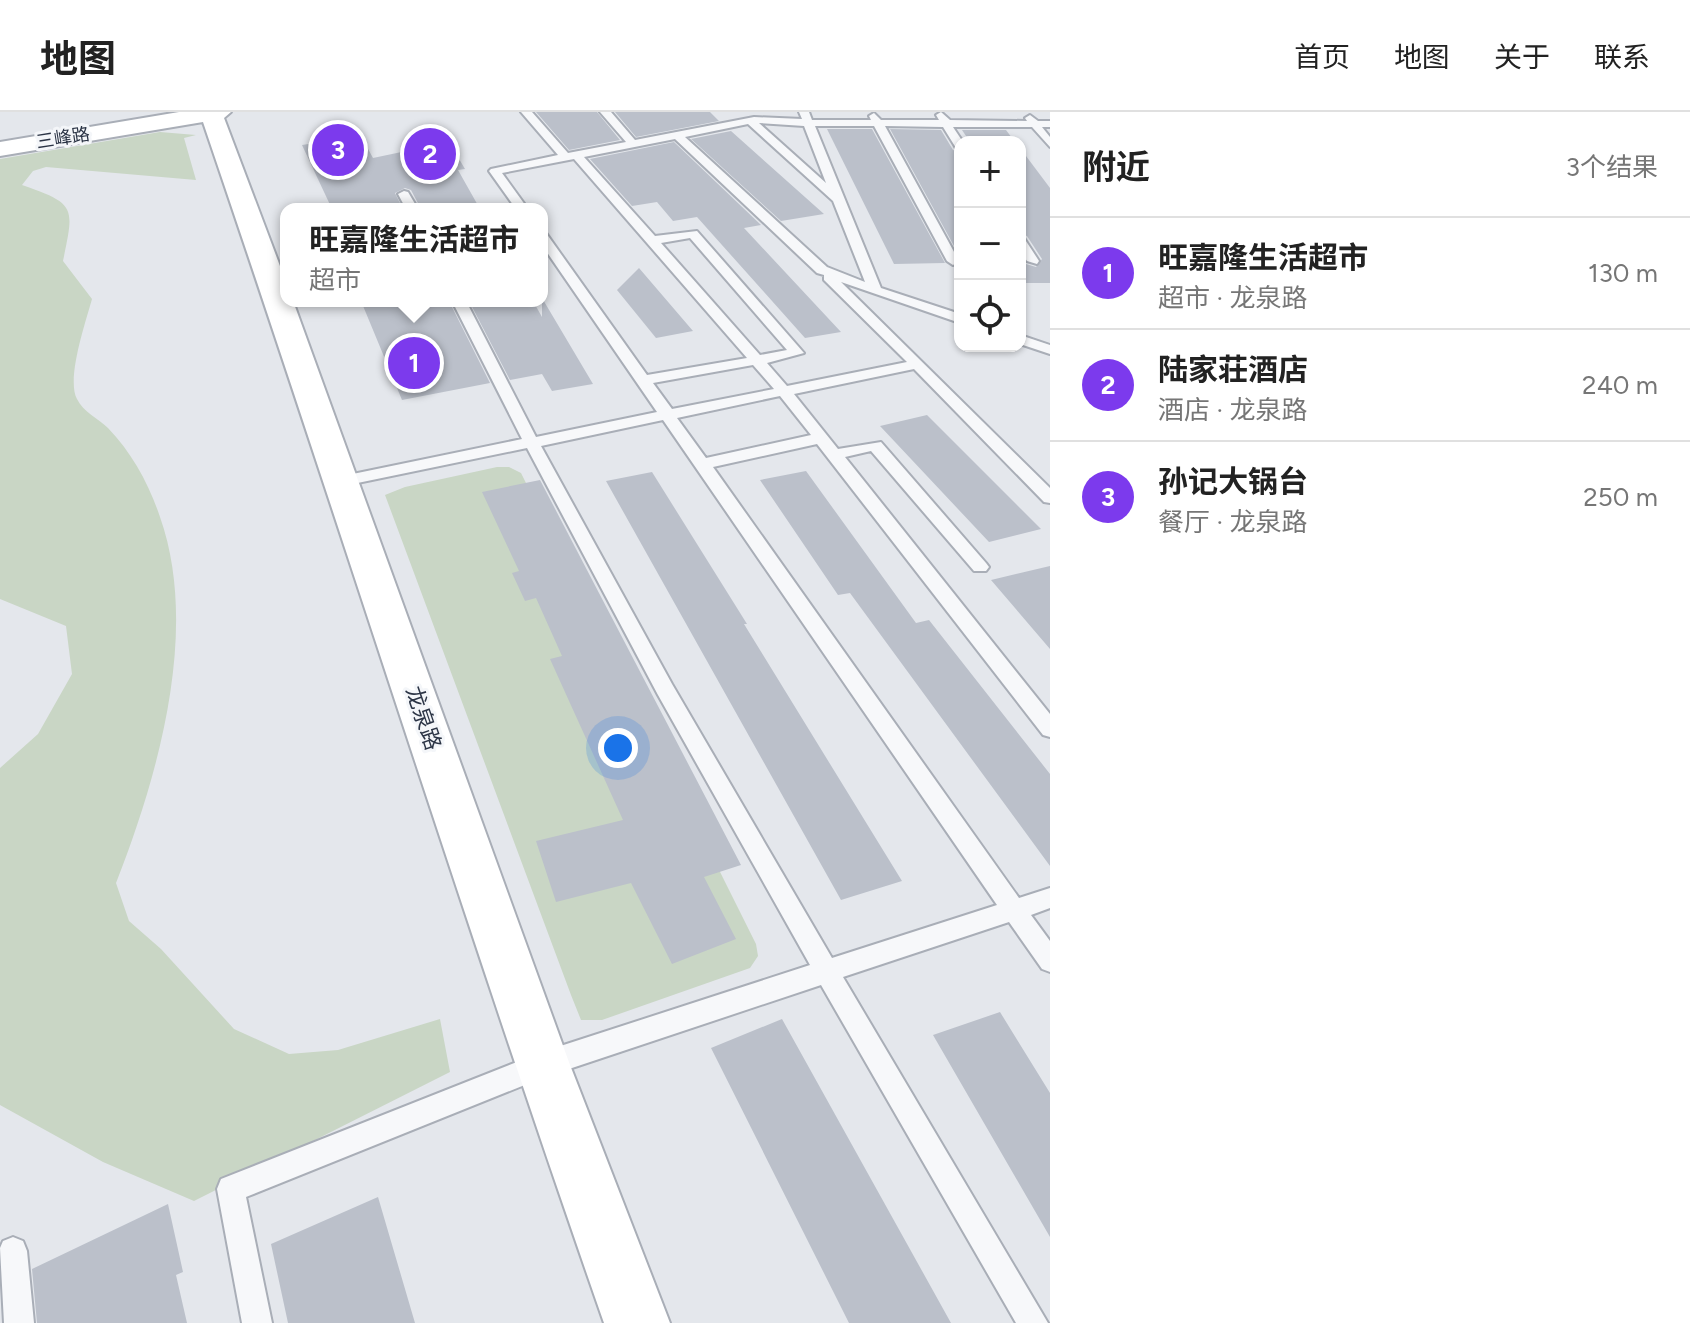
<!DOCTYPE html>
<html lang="zh">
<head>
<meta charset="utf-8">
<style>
	body { margin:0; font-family:Figtree,"Noto Sans SC",sans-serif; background:#f6f6f6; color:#222 }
	.controls { position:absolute; right:24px; top:24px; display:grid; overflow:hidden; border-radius:16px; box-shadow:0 2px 6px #0004 }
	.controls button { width:72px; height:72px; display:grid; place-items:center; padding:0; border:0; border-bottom:2px solid #e0e0e0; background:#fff; color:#222; font:40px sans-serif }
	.you { position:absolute; left:618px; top:636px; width:28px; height:28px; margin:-20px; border:6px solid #fff; border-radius:50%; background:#1a73e8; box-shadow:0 0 0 12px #1a73e833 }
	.badge { display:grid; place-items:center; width:52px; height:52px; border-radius:50%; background:#7c3aed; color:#fff; font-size:26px; font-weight:700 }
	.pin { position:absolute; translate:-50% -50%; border:4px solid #fff; box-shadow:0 2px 8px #0006 }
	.popup { position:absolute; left:280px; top:91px; width:268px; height:104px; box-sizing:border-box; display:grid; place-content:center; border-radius:16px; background:#fff; filter:drop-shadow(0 2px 6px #0005); font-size:26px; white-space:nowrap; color:#767676 }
	.popup b { font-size:30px; color:#222 }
	.popup::after { content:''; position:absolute; left:50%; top:100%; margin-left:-16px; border:16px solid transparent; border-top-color:#fff }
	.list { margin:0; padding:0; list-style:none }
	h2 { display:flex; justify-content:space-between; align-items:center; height:104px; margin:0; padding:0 32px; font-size:34px }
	h2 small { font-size:26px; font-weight:400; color:#767676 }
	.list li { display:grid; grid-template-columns:52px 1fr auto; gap:24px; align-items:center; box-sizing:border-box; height:112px; padding:0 32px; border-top:2px solid #e0e0e0 }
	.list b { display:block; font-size:30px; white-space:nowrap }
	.list p { margin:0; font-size:26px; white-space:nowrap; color:#767676 }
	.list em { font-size:26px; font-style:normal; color:#767676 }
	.icon { flex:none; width:44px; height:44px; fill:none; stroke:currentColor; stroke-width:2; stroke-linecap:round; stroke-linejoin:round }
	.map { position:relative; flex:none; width:1050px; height:1211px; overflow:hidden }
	header { display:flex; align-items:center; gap:48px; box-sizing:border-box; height:112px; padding:0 40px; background:#fff; border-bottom:2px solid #e0e0e0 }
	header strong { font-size:38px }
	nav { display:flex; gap:44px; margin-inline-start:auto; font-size:28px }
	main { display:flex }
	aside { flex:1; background:#fff }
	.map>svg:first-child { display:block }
	.green { fill:#c9d6c5 }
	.building { fill:#bbc0ca }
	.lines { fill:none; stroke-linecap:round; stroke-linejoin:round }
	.lane-casing { stroke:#a9aeb7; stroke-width:4 }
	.secondary-casing { stroke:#a9aeb7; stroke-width:4 }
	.lane { fill:#f7f8fa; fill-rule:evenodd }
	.secondary { fill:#fff; fill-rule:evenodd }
	.labels { text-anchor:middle; stroke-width:6; stroke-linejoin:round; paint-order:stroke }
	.far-street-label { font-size:18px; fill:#2b3445; stroke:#f4f6f9 }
	.street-label { font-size:22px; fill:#2b3445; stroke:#f4f6f9 }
</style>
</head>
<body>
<header>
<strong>地图</strong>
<nav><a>首页</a><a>地图</a><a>关于</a><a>联系</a></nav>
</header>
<main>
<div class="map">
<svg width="1050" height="1211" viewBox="0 0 1050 1211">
	<rect width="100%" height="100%" fill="#e4e7ec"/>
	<path class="green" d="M 160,20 L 196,23 L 184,26 L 196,68 L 46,55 L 33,59 L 22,73 C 77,92 74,95 63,149 L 92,187 C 86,209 66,267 77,287 C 83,300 99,307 108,316 C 132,341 149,372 160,405 C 200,518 158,664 116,771 L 129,809 L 161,837 L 234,917 L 289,942 L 338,938 L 440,907 L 450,960 L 194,1089 L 103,1050 L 0,993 L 0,656 L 38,622 L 72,562 L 66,514 L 0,487 L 0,47 Z
		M 497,355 L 509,355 L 521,361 L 756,832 L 758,844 L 750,856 L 602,908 L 581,908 L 571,883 L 385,383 L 405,375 Z"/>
	<path class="building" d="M 536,0 L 597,0 L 620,28 L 569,38 Z
		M 615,0 L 710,0 L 719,9 L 636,25 Z
		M 827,17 L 872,17 L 945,151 L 894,152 Z
		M 890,17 L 941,18 L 953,38 L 960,40 L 960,145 Z
		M 962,18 L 1006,18 L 1015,30 L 970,30 Z
		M 731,19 L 824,102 L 781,109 L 691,27 Z
		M 361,24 L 373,46 L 449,30 L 465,57 L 458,58 L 480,97 L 421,97 L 411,78 L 405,76 L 395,81 L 403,97 L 332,97 L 302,33 Z
		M 674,30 L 761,113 L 744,116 L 841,220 L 805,226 L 697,105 L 673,109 L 657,90 L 632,94 L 590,47 Z
		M 1020,36 L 1050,76 L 1050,171 L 1020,171 L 1020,144 L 1026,152 L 1036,155 L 1042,147 L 1027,124 L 1020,122 Z
		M 639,156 L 693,219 L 656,226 L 617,178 Z
		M 542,186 L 593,272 L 552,279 L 542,262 L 510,268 L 469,189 L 533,189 L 542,205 Z
		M 361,189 L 449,189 L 490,271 L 402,288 Z
		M 927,303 L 1041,417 L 989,430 L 880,314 Z
		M 806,359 L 916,511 L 929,508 L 1050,662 L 1050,754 L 850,481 L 838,483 L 760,368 Z
		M 652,360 L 747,512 L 744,512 L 902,769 L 841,788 L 606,369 Z
		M 540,368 L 741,753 L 704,765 L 736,827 L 672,852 L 631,771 L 556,790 L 536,729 L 623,708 L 550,547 L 562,544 L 536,486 L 525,489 L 512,461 L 519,459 L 482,380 Z
		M 1050,454 L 1050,537 L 991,468 Z
		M 1000,900 L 1050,981 L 1050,1125 L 933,923 Z
		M 782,907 L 951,1211 L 849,1211 L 711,936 Z
		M 378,1085 L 415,1211 L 288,1211 L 271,1132 Z
		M 168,1092 L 183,1160 L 176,1163 L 187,1211 L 37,1211 L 32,1157 Z"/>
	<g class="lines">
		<g class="lane-casing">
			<path id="lane" d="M 521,0 L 532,0 L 568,41 L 626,30 L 600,0 L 611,0 L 635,28 L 754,5 L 802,7 L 799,0 L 809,0 L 812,8 L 871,8 L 869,4 L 874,1 L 881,8 L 939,8 L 936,3 L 941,0 L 950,8 L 1027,9 L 1025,6 L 1030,3 L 1038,9 L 1050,9 L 1050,15 L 1042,15 L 1050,25 L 1050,35 L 1032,15 L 953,15 L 963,30 L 960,30 L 960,37 L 956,36 L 943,15 L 885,14 L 959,149 L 953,153 L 947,149 L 874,14 L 815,14 L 881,176 L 960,202 L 960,211 L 841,170 L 1050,376 L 1050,391 L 1044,390 L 914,257 L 794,282 L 838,337 L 881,330 L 986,451 L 989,455 L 986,459 L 974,459 L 871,339 L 845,345 L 1050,602 L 1050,625 L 1043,623 L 817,332 L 713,355 L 1019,786 L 1050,776 L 1050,796 L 1031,803 L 1050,829 L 1050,860 L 1042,857 L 1009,810 L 843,865 L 1048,1211 L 1016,1211 L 821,873 L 542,966 L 246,1085 L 272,1211 L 242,1211 L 217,1077 L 221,1067 L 542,940 L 810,853 L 658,583 L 527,336 L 343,374 L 335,369 L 343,364 L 522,327 L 452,189 L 466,189 L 536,325 L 657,300 L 542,133 L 542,120 L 546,121 L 647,263 L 747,246 L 574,47 L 502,61 L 528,97 L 516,97 L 489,59 L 491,57 L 558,43 ZM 759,11 L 804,14 L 826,71 ZM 748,12 L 833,89 L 865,170 L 827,155 L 685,25 ZM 675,27 L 817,161 L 824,163 L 824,168 L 907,250 L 787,274 L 767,251 L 804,241 L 697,119 L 655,124 L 584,45 ZM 690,126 L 787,238 L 760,243 L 661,131 ZM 753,253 L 774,277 L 672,297 L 653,271 ZM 780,284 L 811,323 L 706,346 L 677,306 ZM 663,308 L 997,793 L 832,846 L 672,572 L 541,334 Z
				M 404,79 L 408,80 L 418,97 L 406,97 L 398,82 Z
				M 1020,125 L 1024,126 L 1039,149 L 1037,152 L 1027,149 L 1020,139 Z
				M 1020,223 L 1050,233 L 1050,242 L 1020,232 Z
				M 13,1125 L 23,1129 L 27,1139 L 34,1211 L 4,1211 L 0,1136 L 3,1129 Z"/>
		</g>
		<g class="secondary-casing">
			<path id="secondary" d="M 179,0 L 231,0 L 224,6 L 286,170 L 286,189 L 293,189 L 570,953 L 670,1211 L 604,1211 C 465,813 339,409 203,10 L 0,44 L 0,30 Z"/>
		</g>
		<use href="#lane" class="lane"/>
		<use href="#secondary" class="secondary"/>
	</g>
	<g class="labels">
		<g class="far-street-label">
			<text transform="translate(63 26) rotate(-9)" y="6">三峰路</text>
		</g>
		<g class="street-label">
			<text transform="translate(424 606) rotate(71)" y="8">龙泉路</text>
		</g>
	</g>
</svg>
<div class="controls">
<button>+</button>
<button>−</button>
<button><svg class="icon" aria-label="locate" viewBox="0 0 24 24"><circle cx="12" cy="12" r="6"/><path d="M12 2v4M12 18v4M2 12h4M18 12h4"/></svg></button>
</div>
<div class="you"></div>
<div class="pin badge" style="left:414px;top:251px">1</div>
<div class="popup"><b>旺嘉隆生活超市</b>超市</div>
<div class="pin badge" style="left:430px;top:42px">2</div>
<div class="pin badge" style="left:338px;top:38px">3</div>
</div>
<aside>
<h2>附近<small>3个结果</small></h2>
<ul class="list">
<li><span class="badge">1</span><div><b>旺嘉隆生活超市</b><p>超市 · 龙泉路</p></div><em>130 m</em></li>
<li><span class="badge">2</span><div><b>陆家荘酒店</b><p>酒店 · 龙泉路</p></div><em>240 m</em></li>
<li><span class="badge">3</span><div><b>孙记大锅台</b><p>餐厅 · 龙泉路</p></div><em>250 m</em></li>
</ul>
</aside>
</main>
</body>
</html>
